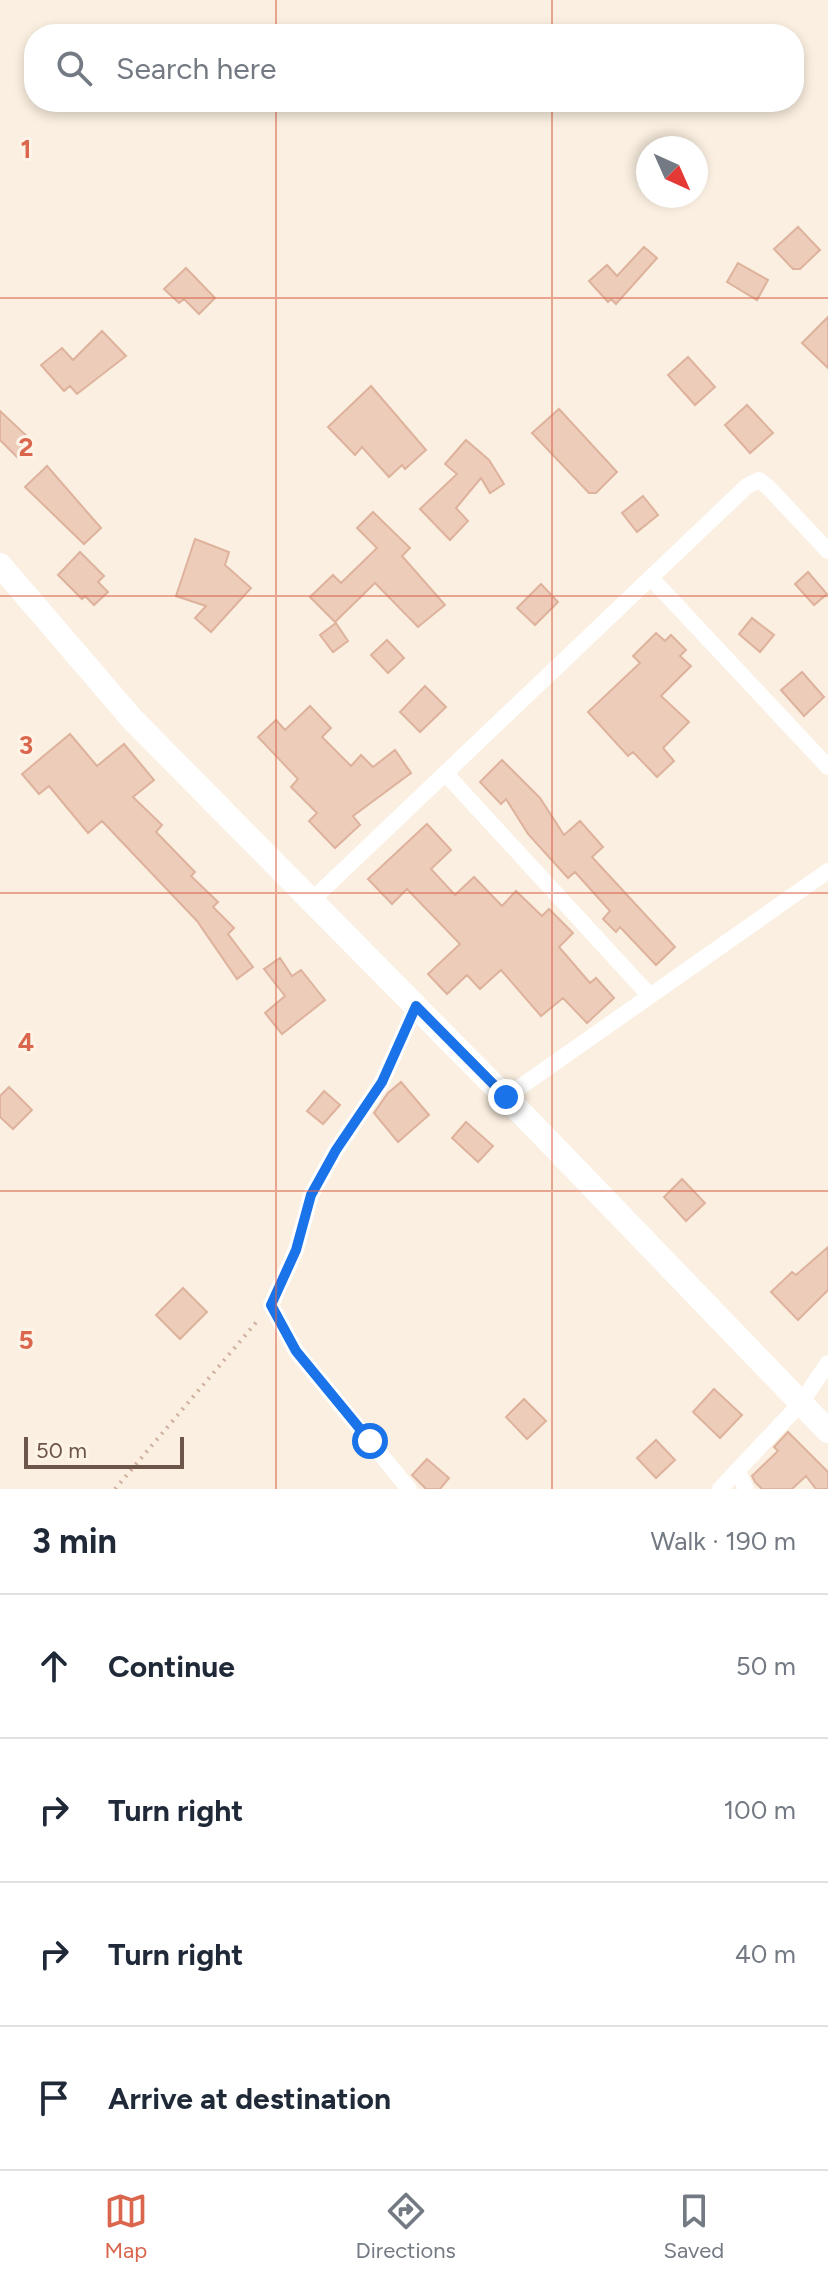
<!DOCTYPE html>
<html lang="en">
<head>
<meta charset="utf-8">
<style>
	body { margin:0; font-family:Figtree,sans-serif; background:#f6f6f7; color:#1f2937 }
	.compass { position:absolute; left:636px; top:136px; width:72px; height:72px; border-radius:50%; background:#fff; box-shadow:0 4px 12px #0003; rotate:135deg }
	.scale { position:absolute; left:24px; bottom:20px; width:160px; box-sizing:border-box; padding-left:8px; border:4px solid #6e554a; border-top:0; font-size:22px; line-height:28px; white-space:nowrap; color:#6e554a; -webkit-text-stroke:6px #fdf3e6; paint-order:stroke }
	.stop { position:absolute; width:24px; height:24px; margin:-18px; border:6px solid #1a73e8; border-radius:50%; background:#fff }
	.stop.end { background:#1a73e8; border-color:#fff; box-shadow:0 2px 8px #0008 }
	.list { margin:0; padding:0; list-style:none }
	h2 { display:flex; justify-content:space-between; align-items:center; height:104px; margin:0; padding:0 32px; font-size:34px }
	h2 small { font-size:26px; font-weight:400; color:#747a83 }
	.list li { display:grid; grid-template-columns:52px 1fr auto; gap:24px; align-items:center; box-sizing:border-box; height:144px; padding:0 32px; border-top:2px solid #e0e1e3 }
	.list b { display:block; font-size:30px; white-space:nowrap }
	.list em { font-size:26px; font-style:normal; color:#747a83 }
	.icon { flex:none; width:44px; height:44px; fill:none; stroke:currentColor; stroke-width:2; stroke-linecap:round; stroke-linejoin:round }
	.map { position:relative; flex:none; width:828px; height:1489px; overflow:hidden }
	.search { position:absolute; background:#fff; box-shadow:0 4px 12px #0003; left:24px; right:24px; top:24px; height:88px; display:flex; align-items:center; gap:20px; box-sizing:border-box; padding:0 28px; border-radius:32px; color:#747a83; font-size:30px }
	.sheet { height:680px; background:#fff }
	nav { display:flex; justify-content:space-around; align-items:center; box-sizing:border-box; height:112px; border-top:2px solid #e0e1e3; background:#fff; font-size:22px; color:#747a83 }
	nav a { display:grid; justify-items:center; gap:4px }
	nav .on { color:#db664e }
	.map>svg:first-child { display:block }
	.building { fill:#edccba; stroke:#deb29c; stroke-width:2 }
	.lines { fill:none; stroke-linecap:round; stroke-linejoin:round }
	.path { stroke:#d1af9e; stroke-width:4; stroke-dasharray:2 6; stroke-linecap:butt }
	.street { stroke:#fff; stroke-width:16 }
	.secondary { stroke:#fff; stroke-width:24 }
	.route { stroke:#1a73e8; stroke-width:10 }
	.grid { fill:none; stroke:#db664e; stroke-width:2; stroke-opacity:0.55 }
	.grid-label { font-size:26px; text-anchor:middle; font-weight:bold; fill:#db664e; stroke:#fdf3e6; stroke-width:6; stroke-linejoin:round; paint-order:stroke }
</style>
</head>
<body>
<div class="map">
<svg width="828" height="1489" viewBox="0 0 828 1489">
	<rect width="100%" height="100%" fill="#faefe0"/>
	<path class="building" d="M 798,227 L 820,250 L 800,269 L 793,269 L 774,249 Z
		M 644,247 L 657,258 L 616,304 L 611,299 L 608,302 L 589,281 L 607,265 L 617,276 Z
		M 738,263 L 768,280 L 757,300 L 727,282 Z
		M 186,268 L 215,298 L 199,314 L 184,299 L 179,303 L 164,289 Z
		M 828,317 L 828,368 L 802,343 Z
		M 102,331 L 126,356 L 77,394 L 70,386 L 64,391 L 41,365 L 62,348 L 73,360 Z
		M 688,357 L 715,387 L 695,405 L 668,375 Z
		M 371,386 L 426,450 L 405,469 L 402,465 L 389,477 L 362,447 L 355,455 L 328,427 Z
		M 747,405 L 773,433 L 750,453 L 725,425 Z
		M 559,409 L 617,472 L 596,493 L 589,493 L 532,433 Z
		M 0,411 L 32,441 L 17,457 L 0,440 Z
		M 466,440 L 489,460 L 504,484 L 490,493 L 481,478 L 456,508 L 468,521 L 450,540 L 420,509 L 457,474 L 445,464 Z
		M 47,466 L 101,528 L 84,544 L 25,487 Z
		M 643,496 L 658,515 L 637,532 L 622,513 Z
		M 373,512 L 410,548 L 402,556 L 445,605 L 418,627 L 375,583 L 335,622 L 310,597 L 333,575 L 341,583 L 377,548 L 357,528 Z
		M 195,539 L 229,552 L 225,565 L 251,588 L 211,632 L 195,618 L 206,606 L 176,596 Z
		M 80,552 L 104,576 L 98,582 L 108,592 L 94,605 L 85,596 L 82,599 L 58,575 Z
		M 808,572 L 827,594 L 814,605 L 795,584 Z
		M 541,584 L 558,602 L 535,625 L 517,608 Z
		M 752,618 L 774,635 L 760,652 L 739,634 Z
		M 336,623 L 348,641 L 333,652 L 320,635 Z
		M 656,633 L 665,641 L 671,635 L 686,650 L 680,656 L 691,666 L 661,696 L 689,722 L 663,748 L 674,761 L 657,777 L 633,752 L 628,756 L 588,712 L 640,663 L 633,656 Z
		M 387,640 L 404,658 L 388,673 L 371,655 Z
		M 802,672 L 824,697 L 804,716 L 781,690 Z
		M 425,686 L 446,707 L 420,732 L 400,712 Z
		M 310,706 L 331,728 L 322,737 L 351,766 L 361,755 L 373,767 L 395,750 L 411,773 L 353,816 L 360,825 L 335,848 L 309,821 L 317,813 L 291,787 L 298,779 L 258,737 L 276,720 L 285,730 Z
		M 70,734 L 97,766 L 124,744 L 154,780 L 133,797 L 162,825 L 156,832 L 195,872 L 191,876 L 218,902 L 213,907 L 234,928 L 228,934 L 253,967 L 237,979 L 197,921 L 102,821 L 88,833 L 49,786 L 39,794 L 22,774 Z
		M 502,760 L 540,798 L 564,835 L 580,821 L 603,847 L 592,857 L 675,947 L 656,965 L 620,927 L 616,932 L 603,919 L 610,911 L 575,872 L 568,878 L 528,834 L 506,799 L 501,804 L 480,782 Z
		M 427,824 L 451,850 L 431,869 L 455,895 L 474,877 L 502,906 L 516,891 L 542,916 L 549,909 L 573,933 L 559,947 L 590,983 L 596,978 L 614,998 L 587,1023 L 563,998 L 541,1016 L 501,970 L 480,989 L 467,975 L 447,994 L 428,974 L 460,944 L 407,889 L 392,904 L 368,879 Z
		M 280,958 L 292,976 L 301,970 L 325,1000 L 282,1034 L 265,1013 L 285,996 L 264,969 Z
		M 401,1082 L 429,1115 L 398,1142 L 374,1113 L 388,1093 Z
		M 9,1087 L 32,1110 L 13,1129 L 0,1117 L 0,1096 Z
		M 324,1091 L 340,1105 L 323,1124 L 307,1111 Z
		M 466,1122 L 493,1146 L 478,1162 L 452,1138 Z
		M 682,1179 L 705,1203 L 686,1221 L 664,1197 Z
		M 828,1247 L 828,1290 L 798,1320 L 771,1292 L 792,1272 L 796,1275 Z
		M 183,1288 L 207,1312 L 180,1339 L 156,1315 Z
		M 714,1389 L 742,1415 L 720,1438 L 693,1412 Z
		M 524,1399 L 546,1421 L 527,1439 L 506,1417 Z
		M 788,1432 L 828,1472 L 828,1489 L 816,1489 L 806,1476 L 792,1489 L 762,1489 L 755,1482 L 752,1476 L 778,1451 L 774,1447 Z
		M 656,1440 L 675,1460 L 656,1478 L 637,1458 Z
		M 427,1459 L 449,1478 L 440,1489 L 426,1489 L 412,1475 Z"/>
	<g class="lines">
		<path class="path" d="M 115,1489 L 259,1319"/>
		<path class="street" d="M 651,578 L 828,767
			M 445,773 L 650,996
			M 312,900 L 747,486 L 759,480 L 768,487 L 828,551
			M 506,1097 L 828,871
			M 738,1472 L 746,1489
			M 409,1489 L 296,1351 L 271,1305 L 296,1250 L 311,1195 L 336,1150 L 382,1082 L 416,1006
			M 720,1489 L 801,1403 L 828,1363"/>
		<path class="secondary" d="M 0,565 L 133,720 L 536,1128 L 828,1431"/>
	</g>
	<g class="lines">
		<path class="route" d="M 370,1441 L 296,1351 L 271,1305 L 296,1250 L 311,1195 L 336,1150 L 382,1082 L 416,1006 L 506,1097"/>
	</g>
	<path class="grid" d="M 276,0 L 276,34M 552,0 L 552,34M 276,102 L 276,1489M 552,102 L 552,1489M 0,298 L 828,298M 0,596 L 828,596M 0,893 L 828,893M 0,1191 L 828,1191"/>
	<g class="grid-label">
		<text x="26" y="158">1</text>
		<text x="26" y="456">2</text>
		<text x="26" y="754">3</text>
		<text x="26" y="1051">4</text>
		<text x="26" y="1349">5</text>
	</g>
</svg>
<svg class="compass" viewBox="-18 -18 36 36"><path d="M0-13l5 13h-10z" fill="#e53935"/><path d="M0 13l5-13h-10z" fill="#747a83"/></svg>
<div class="scale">50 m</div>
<div class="stop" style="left:370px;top:1441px"></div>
<div class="stop end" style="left:506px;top:1097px"></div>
<div class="search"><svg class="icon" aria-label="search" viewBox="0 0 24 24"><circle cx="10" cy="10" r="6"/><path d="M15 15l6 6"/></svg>Search here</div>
</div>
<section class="sheet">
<h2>3 min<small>Walk · 190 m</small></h2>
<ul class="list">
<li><svg class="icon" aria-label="ahead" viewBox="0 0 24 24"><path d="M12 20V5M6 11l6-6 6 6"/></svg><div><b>Continue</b></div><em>50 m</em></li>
<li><svg class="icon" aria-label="right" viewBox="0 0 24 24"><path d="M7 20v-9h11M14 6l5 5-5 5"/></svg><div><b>Turn right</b></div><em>100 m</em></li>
<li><svg class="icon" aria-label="right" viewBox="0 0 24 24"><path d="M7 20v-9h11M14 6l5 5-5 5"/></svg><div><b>Turn right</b></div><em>40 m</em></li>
<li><svg class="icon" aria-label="arrive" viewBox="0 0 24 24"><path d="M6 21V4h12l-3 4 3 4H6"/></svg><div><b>Arrive at destination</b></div></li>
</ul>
</section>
<nav>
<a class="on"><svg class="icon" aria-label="map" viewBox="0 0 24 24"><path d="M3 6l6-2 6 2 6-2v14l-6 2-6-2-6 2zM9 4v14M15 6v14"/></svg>Map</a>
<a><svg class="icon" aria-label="directions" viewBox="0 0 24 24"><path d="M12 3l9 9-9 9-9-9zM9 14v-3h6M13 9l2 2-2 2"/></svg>Directions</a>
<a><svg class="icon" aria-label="saved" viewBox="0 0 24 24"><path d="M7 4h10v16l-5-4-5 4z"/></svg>Saved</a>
</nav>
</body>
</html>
